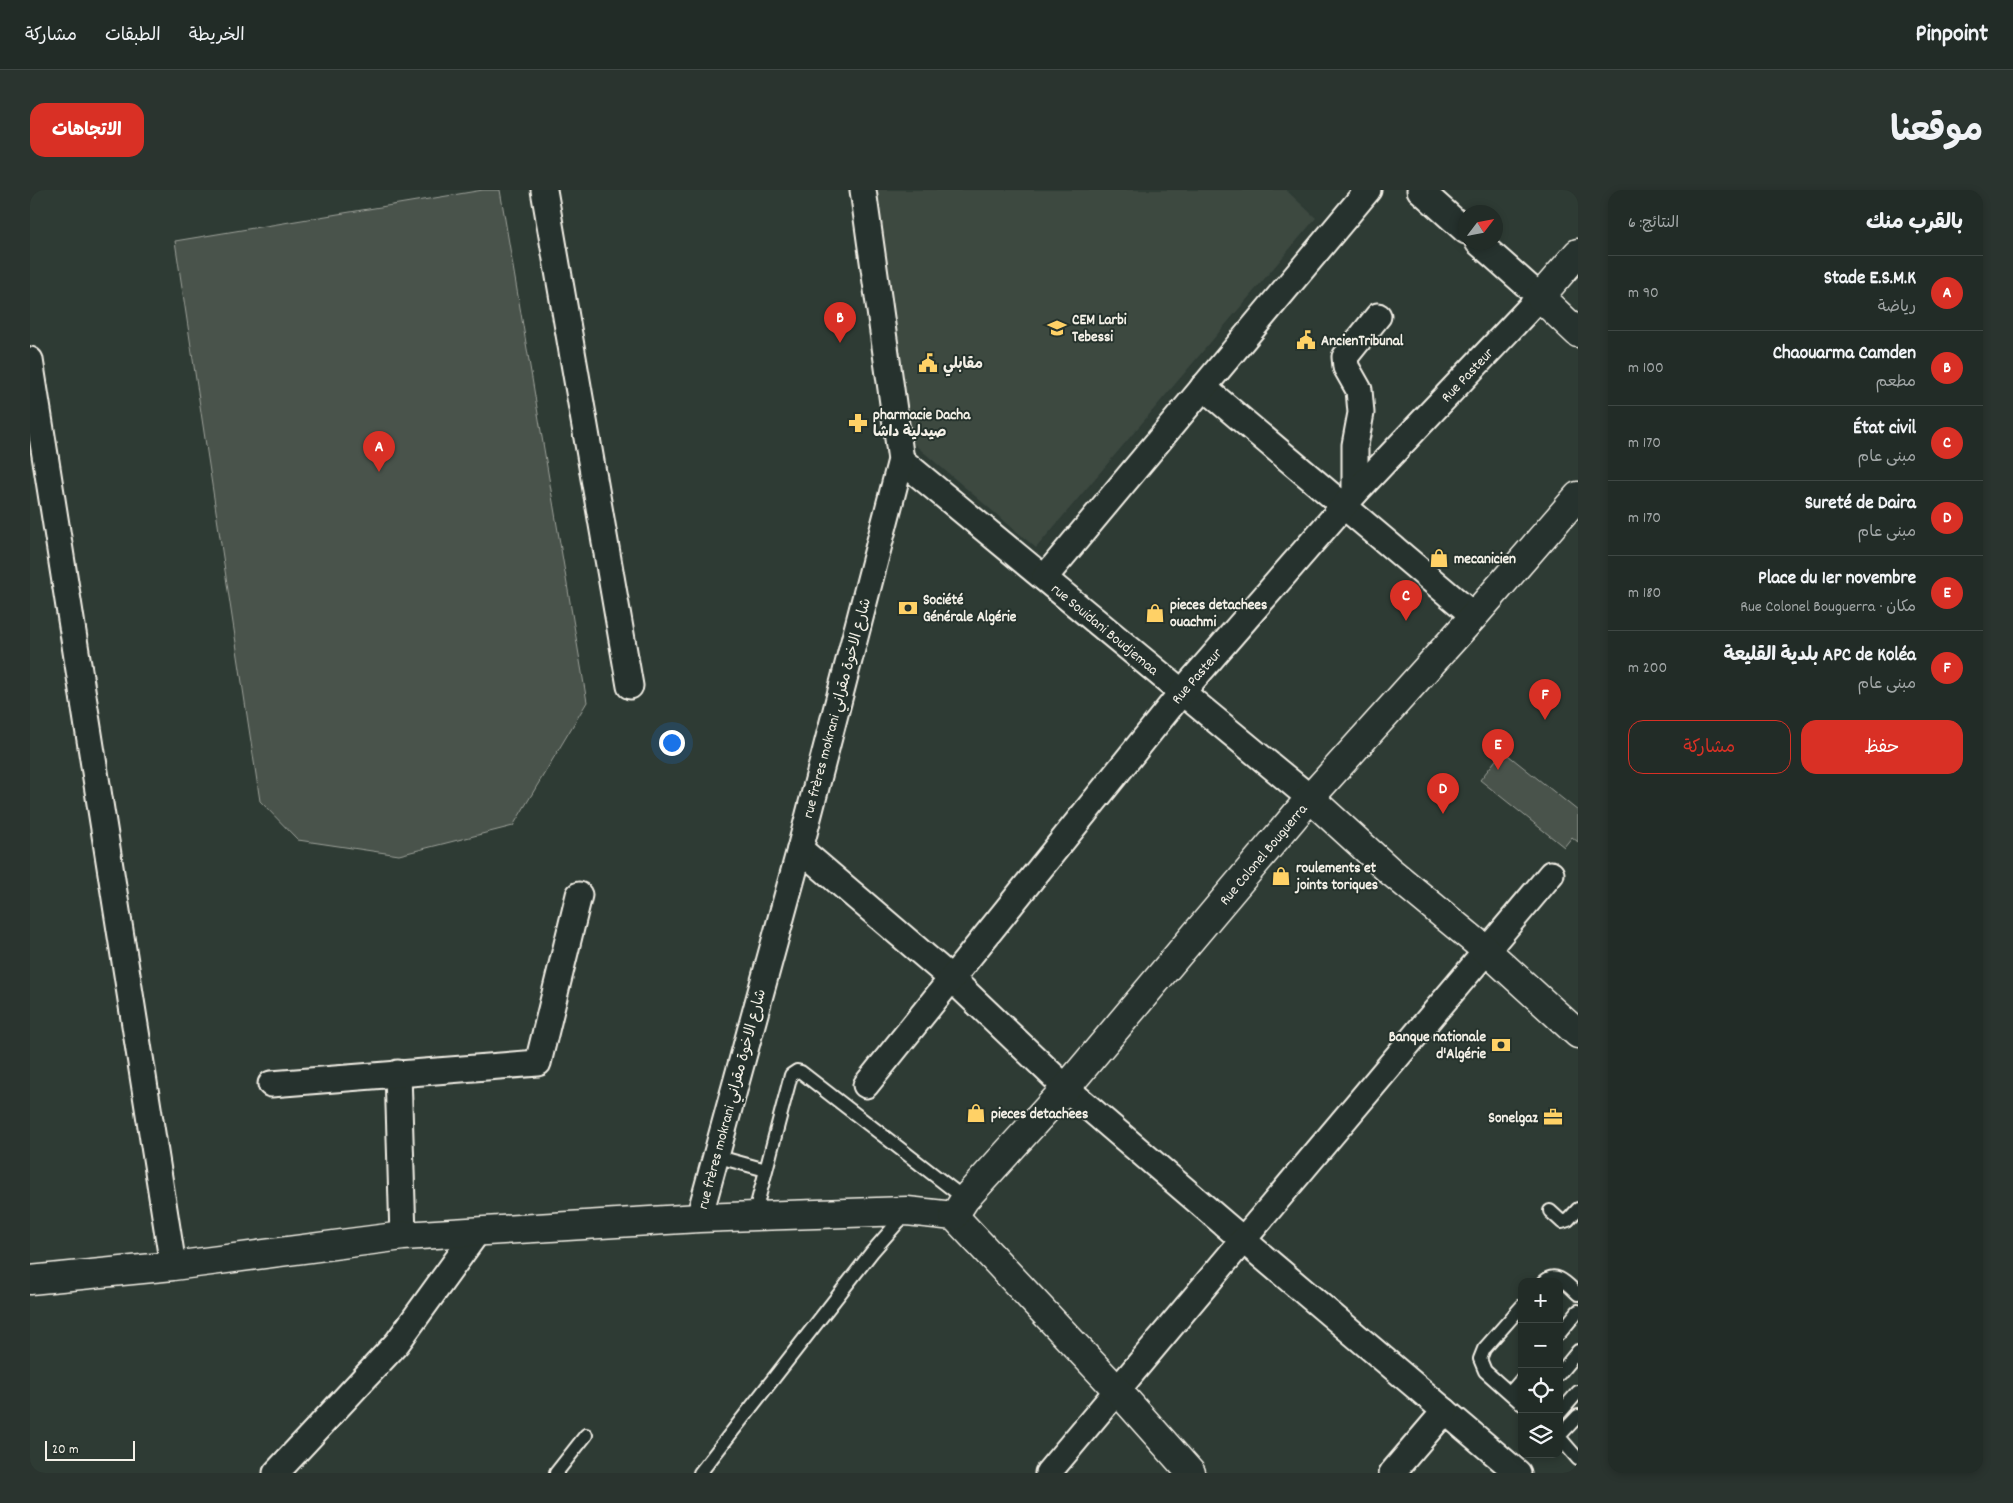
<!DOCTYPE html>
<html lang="ar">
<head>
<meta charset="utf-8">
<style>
	body { margin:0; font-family:Dekko,"Playpen Sans Arabic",sans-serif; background:#2a342f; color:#f1f3f6; direction:rtl }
	.controls { position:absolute; right:15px; bottom:15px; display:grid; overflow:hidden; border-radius:10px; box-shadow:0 2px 8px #0003 }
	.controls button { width:45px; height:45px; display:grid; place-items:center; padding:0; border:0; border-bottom:1px solid #3f4844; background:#222c27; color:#f1f3f6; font:25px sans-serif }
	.compass { position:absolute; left:1428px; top:15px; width:45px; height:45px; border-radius:50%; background:#222c27; box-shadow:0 2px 8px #0003; rotate:58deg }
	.scale { position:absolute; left:15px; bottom:12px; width:90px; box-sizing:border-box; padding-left:5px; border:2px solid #f4f1e8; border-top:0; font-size:14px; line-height:18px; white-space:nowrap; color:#f4f1e8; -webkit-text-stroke:4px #26332d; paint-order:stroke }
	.you { position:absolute; left:641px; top:552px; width:18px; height:18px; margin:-12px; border:4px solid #fff; border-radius:50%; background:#1a73e8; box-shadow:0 0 0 8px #1a73e833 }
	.badge { display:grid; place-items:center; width:32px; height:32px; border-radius:50%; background:#d93025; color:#fff; font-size:16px; font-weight:700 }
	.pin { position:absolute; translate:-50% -41px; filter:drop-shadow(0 1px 2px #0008) }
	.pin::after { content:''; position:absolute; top:26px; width:18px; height:15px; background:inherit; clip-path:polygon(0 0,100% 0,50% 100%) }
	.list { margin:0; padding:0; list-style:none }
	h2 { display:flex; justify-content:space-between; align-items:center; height:65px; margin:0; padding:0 20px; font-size:21px }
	h2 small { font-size:16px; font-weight:400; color:#a2a7a7 }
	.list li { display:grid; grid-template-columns:32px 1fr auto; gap:15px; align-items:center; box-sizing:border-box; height:75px; padding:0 20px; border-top:1px solid #3f4844 }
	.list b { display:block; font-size:19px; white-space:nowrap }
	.list p { margin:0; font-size:16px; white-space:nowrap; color:#a2a7a7 }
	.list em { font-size:16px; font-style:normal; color:#a2a7a7 }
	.actions { display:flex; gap:10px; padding:15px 20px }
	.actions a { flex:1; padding:11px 0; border:1px solid #d93025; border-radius:15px; text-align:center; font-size:18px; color:#d93025 }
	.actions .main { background:#d93025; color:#fff }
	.icon { flex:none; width:28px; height:28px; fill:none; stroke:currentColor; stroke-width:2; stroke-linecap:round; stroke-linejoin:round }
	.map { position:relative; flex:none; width:1548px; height:1283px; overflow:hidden; direction:ltr; border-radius:15px }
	header { display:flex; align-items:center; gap:30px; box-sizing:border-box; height:70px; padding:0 25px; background:#222c27; border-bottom:1px solid #3f4844 }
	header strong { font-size:24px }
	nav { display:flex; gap:28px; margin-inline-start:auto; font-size:18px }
	.intro { display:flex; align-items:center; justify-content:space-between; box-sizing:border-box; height:120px; padding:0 30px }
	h1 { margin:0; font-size:35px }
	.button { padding:12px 22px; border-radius:15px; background:#d93025; color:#fff; font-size:18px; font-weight:700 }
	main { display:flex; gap:30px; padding:0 30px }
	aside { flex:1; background:#222c27; border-radius:15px; box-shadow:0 2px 8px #0003 }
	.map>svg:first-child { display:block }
	.built { fill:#3c4841 }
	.green { fill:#48524c; stroke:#9ea29a }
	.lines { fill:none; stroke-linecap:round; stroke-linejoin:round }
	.service-casing { stroke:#f4f1e8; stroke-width:16 }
	.minor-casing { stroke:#f4f1e8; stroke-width:29 }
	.tertiary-casing { stroke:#f4f1e8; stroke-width:31 }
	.secondary-casing { stroke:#f4f1e8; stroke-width:31 }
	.service { stroke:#26332d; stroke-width:12 }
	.minor { stroke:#26332d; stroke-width:25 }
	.tertiary { stroke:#26332d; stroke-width:28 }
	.secondary { stroke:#26332d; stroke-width:28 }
	.labels { text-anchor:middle; stroke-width:4; stroke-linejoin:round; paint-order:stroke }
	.poi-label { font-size:15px; font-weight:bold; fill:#f4f1e8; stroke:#26332d; text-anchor:start }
	.street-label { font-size:15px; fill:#f4f1e8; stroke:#26332d }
</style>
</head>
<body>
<header>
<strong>Pinpoint</strong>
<nav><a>الخريطة</a><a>الطبقات</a><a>مشاركة</a></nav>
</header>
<div class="intro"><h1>موقعنا</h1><a class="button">الاتجاهات</a></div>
<main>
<aside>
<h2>بالقرب منك<small>النتائج: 6</small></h2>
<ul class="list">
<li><span class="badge">A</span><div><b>Stade E.S.M.K</b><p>رياضة</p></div><em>90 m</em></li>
<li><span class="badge">B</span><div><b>Chaouarma Camden</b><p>مطعم</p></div><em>100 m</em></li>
<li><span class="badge">C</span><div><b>État civil</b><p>مبنى عام</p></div><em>170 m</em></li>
<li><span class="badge">D</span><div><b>Sureté de Daira</b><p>مبنى عام</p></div><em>170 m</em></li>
<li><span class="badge">E</span><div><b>Place du 1er novembre</b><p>مكان · Rue Colonel Bouguerra</p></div><em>180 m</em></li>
<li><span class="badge">F</span><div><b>APC de Koléa بلدية القليعة</b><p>مبنى عام</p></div><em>200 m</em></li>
</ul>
<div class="actions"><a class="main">حفظ</a><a>مشاركة</a></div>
</aside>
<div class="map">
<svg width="1548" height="1283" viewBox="0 0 1548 1283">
	<rect width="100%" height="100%" fill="#2e3b34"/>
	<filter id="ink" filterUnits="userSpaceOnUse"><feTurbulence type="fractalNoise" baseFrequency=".02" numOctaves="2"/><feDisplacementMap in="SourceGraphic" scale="10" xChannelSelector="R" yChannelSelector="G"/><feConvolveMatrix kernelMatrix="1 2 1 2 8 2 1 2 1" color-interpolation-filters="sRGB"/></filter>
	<g filter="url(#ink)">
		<path class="built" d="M 842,0 L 1256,0 L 1286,28 L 1006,358 L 878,249 Z"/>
		<path class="green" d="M 453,0 L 470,0 L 557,512 L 483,636 L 369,665 L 268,650 L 230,611 L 145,51 Z
			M 1473,561 L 1548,621 L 1548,652 L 1542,647 L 1534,657 L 1450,590 Z"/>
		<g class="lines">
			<g class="service-casing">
				<path id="service" d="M 685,966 L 736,980
					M 1520,1021 L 1532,1032 L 1538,1030 L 1548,1019
					M 724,1026 L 761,885 L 767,881 L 771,882 L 935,1009
					M 1514,1092 C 1526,1079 1539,1096 1548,1104
					M 1492,1116 L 1454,1159 L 1450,1169 L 1455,1181 L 1492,1214
					M 1529,1144 L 1548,1121
					M 1529,1184 L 1548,1161
					M 1480,1203 L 1492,1189
					M 1529,1224 L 1548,1202
					M 1529,1246 L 1548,1226
					M 1529,1247 L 1548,1269
					M 526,1283 L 556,1245
					M 670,1283 L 842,1062 L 876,1023"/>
			</g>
			<g class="minor-casing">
				<g id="minor">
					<path d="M 514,0 L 600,496"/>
					<path d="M 1390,0 L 1436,41"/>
					<path d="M 0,170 L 143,1076"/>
					<path d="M 1173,197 L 1444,426"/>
					<path id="s1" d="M 871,270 L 1280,608"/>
					<path d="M 1325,303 L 1325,255 L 1331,223 L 1329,200 L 1316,177 L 1315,167 L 1348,126"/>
					<path d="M 1015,387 L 1338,0"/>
					<path d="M 770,659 L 922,789 L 1036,898 L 1213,1050 L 1521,684"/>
					<path d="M 368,883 L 373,1046"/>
					<path d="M 241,894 L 508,873 L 549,705"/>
					<path id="s2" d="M 836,895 L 1152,502 L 1325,303 L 1510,107 L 1448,52"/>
					<path d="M 669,1028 L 770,659 L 871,270 L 833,0"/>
					<path d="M 246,1283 L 367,1153 L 448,1041"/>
					<path d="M 1018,1283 L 1213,1050 L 1488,1283"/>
					<path d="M 1362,1283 L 1415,1221"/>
				</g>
			</g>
			<g class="tertiary-casing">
				<path id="tertiary" d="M 0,1090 L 143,1076 L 373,1046 L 669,1028 L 877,1021 L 924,1026 L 1088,1201 L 1161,1283"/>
			</g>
			<g class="secondary-casing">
				<g id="secondary">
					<path d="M 1548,63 L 1510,107 L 1548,143"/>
					<path d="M 1280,608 L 1360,681 L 1457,761 L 1548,844"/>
					<path id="s3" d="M 924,1026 L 935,1009 L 1036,898 L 1280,608 L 1444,426 L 1548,306"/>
				</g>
			</g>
			<use href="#service" class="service"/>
			<use href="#minor" class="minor"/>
			<use href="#tertiary" class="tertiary"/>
			<use href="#secondary" class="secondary"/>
		</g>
	</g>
	<defs>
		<g id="school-bare" transform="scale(1.5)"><path d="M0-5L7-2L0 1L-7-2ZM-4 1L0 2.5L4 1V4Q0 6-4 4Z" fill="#ffd166" stroke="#26332d" stroke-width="2.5" paint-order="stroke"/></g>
		<g id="civic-bare" transform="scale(1.5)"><path d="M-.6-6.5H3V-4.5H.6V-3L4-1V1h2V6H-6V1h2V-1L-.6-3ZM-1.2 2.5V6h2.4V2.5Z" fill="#ffd166" stroke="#26332d" stroke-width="2.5" paint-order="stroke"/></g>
		<g id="pharmacy-bare" transform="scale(1.5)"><path d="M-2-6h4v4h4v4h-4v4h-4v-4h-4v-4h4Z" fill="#ffd166" stroke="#26332d" stroke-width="2.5" paint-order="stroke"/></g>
		<g id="shop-bare" transform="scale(1.5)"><path d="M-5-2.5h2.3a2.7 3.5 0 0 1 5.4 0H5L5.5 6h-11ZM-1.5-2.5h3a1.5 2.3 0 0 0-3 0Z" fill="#ffd166" stroke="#26332d" stroke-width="2.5" paint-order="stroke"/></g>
		<g id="bank-bare" transform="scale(1.5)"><path d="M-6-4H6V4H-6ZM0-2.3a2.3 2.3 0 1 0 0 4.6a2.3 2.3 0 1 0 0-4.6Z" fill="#ffd166" stroke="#26332d" stroke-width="2.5" paint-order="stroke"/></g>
		<g id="office-bare" transform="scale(1.5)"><path d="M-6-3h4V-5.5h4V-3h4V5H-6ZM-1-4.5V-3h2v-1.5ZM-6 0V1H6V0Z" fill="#ffd166" stroke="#26332d" stroke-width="2.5" paint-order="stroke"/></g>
	</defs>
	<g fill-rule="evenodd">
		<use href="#school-bare" x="1027" y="138"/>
		<use href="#civic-bare" x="1276" y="150"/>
		<use href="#civic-bare" x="898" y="173"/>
		<use href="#pharmacy-bare" x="828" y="233"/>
		<use href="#shop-bare" x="1409" y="368"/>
		<use href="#bank-bare" x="878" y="418"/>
		<use href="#shop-bare" x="1125" y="423"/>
		<use href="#shop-bare" x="1251" y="686"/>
		<use href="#bank-bare" x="1471" y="855"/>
		<use href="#shop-bare" x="946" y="923"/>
		<use href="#office-bare" x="1523" y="927"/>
	</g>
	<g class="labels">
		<g class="poi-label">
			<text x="1042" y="134">CEM Larbi<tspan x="1042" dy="17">Tebessi</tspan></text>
			<text x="1291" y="155">AncienTribunal</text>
			<text x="913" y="178">مقابلي</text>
			<text x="843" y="229">pharmacie Dacha<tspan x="843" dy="17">صيدلية داشا</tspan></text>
			<text x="1424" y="373">mecanicien</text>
			<text x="893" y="414">Société<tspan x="893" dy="17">Générale Algérie</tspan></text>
			<text x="1140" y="419">pieces detachees<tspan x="1140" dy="17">ouachmi</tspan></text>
			<text x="1266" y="682">roulements et<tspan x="1266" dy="17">joints toriques</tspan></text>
			<text x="1456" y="851" text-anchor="end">Banque nationale<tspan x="1456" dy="17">d'Algérie</tspan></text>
			<text x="961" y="928">pieces detachees</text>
			<text x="1508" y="932" text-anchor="end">Sonelgaz</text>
		</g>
		<g class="street-label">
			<text dy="5" stroke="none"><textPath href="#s2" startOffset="931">Rue Pasteur</textPath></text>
			<text dy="5" stroke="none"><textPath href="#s1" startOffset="265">rue Souidani Boudjemaa</textPath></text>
			<text dy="5" stroke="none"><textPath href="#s2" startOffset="526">Rue Pasteur</textPath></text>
			<text transform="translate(806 518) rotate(-75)" y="5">rue frères mokrani شارع الاخوة مقراني</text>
			<text dy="5" stroke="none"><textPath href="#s3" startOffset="476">Rue Colonel Bouguerra</textPath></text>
			<text transform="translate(701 909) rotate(-75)" y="5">rue frères mokrani شارع الاخوة مقراني</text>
		</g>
	</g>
</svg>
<div class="controls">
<button>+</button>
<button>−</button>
<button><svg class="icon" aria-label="locate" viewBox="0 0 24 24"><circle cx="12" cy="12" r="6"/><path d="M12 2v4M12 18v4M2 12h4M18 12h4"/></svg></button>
<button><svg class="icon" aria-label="layers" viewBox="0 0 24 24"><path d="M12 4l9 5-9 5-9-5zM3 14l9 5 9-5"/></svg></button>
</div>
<svg class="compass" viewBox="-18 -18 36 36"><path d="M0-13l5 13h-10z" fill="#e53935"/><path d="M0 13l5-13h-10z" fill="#a2a7a7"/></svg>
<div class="scale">20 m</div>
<div class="you"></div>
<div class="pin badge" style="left:349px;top:282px">A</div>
<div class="pin badge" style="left:810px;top:153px">B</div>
<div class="pin badge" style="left:1376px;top:431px">C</div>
<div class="pin badge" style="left:1413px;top:624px">D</div>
<div class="pin badge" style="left:1468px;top:580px">E</div>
<div class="pin badge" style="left:1515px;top:530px">F</div>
</div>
</main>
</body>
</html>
